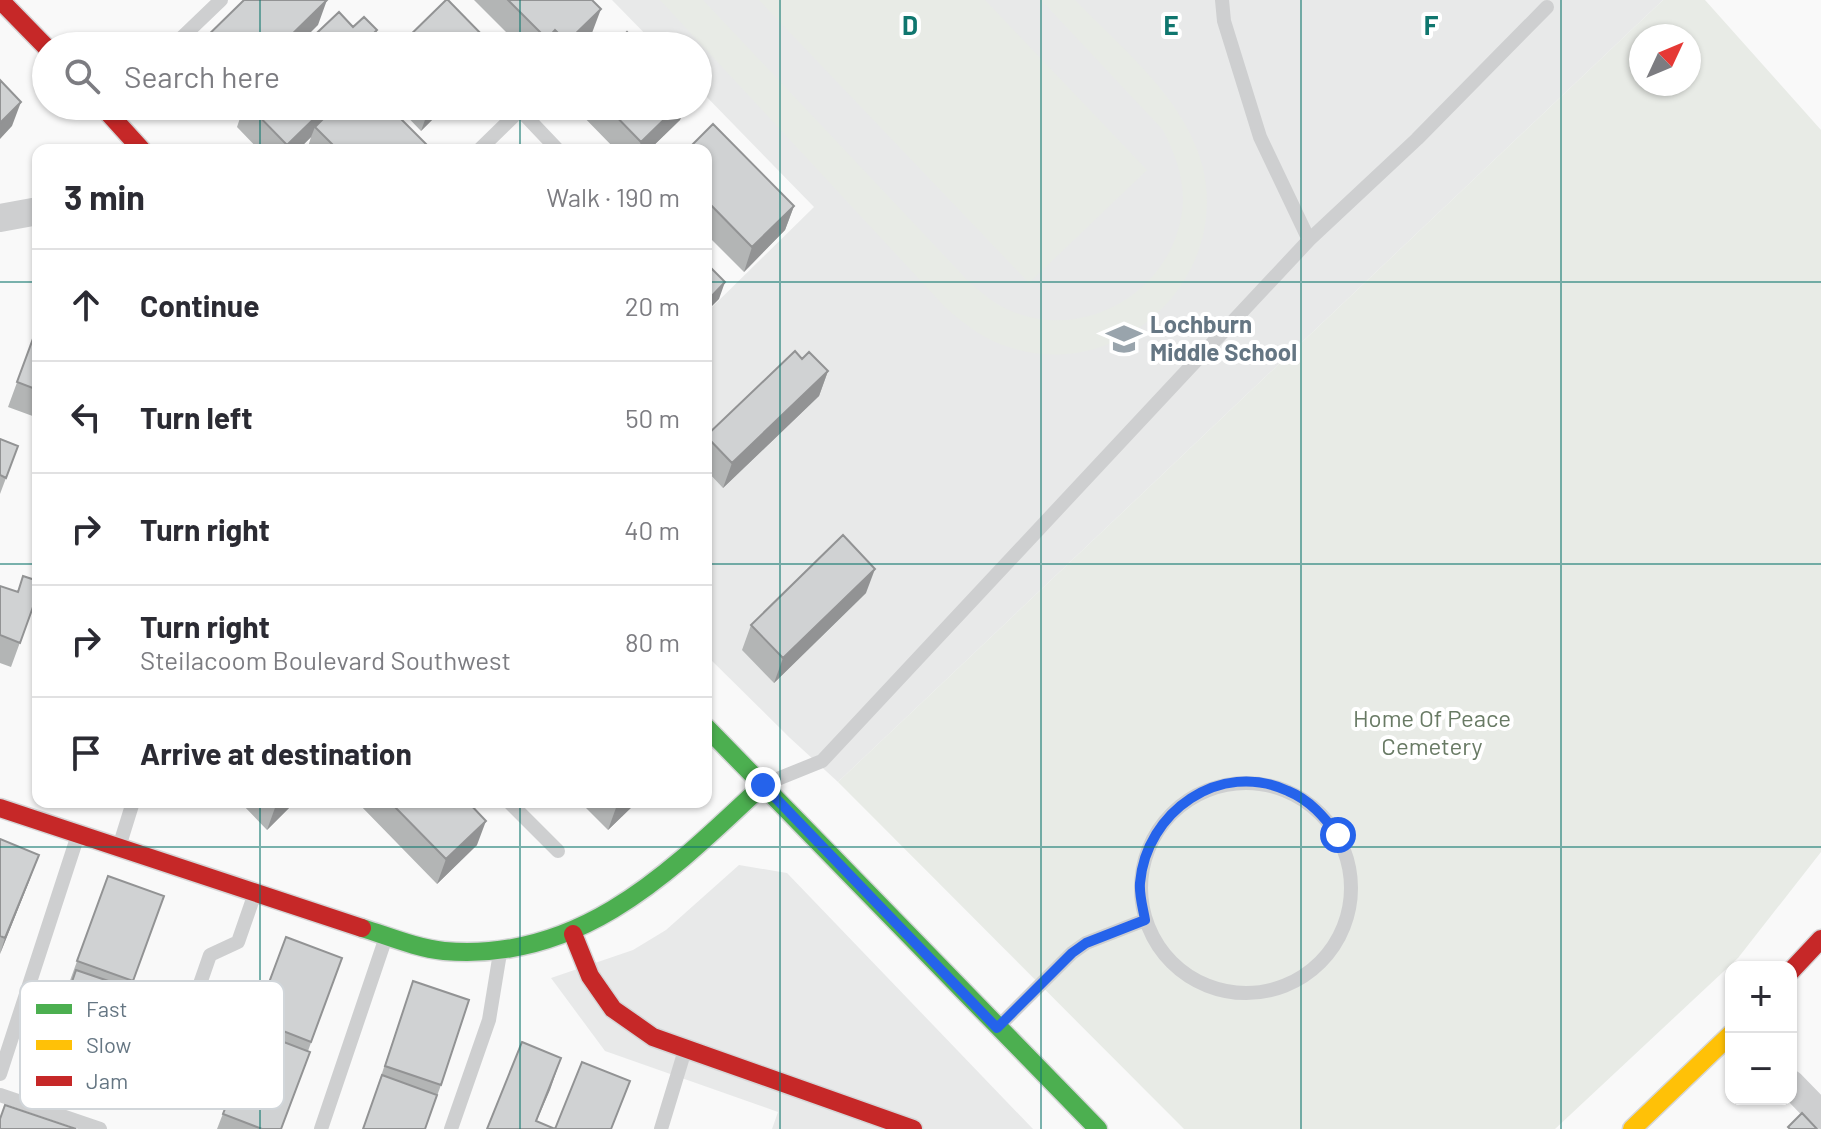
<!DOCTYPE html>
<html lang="en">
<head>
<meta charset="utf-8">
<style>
	body { margin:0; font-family:Barlow,sans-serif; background:#f7f7f7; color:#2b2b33 }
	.controls { position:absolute; right:24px; bottom:24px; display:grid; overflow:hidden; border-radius:16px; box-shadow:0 2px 6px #0004 }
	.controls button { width:72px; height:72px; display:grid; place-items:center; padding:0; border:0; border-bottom:2px solid #e1e1e2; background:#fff; color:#2b2b33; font:40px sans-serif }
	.compass { position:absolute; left:1629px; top:24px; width:72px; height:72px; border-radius:50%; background:#fff; box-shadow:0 2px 6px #0004; rotate:46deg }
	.stop { position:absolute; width:24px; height:24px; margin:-18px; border:6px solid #2563eb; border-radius:50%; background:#fff }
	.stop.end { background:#2563eb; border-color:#fff; box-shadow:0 2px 8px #0008 }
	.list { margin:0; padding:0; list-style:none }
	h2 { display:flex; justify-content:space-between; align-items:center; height:104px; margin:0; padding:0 32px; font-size:34px }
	h2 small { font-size:26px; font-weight:400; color:#7c7c81 }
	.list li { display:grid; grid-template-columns:52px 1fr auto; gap:24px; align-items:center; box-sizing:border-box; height:112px; padding:0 32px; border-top:2px solid #e1e1e2 }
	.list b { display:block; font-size:30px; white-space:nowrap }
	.list p { margin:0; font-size:26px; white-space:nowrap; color:#7c7c81 }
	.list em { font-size:26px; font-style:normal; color:#7c7c81 }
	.icon { flex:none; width:44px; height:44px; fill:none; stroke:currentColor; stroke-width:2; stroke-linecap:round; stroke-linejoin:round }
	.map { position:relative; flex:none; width:1821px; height:1129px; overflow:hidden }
	.search { position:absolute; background:#fff; box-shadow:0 2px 6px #0004; left:32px; top:32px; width:680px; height:88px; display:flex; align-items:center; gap:20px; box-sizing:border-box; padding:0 28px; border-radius:44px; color:#7c7c81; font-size:30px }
	.panel { position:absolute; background:#fff; box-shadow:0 2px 6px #0004; left:32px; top:144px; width:680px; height:664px; border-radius:16px }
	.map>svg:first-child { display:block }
	.built { fill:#e8e9e9 }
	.green { fill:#e8ebe6; fill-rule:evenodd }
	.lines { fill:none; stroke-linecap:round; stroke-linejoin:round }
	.fast-casing { stroke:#d5d6d7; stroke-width:21 }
	.slow-casing { stroke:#d5d6d7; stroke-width:21 }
	.jam-casing { stroke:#d5d6d7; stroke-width:21 }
	.lane { stroke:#cecfd0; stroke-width:14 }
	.street { stroke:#cecfd0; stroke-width:28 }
	.fast { stroke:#4caf50; stroke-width:18 }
	.slow { stroke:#ffc107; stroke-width:18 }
	.jam { stroke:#c62828; stroke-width:18 }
	.wall { fill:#b3b5b5 }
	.shaded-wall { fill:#929394 }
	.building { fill:#d0d2d3; stroke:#929394; stroke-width:2 }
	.route { stroke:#2563eb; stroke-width:10 }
	.grid { fill:none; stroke:#0f766e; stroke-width:2; stroke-opacity:0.55 }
	.labels { text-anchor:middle; stroke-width:8; stroke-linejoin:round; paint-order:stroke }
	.poi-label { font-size:24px; font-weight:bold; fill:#657683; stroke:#fff; text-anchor:start }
	.park-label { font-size:24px; fill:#687a64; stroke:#fff }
	.key { fill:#fff; stroke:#d1d6da; stroke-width:2 }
	.key-label { font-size:22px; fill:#657683 }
	.grid-label { font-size:26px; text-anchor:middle; font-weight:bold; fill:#0f766e; stroke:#fff; stroke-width:8; stroke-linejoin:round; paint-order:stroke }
</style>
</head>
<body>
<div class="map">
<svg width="1821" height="1129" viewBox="0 0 1821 1129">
	<rect width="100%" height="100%" fill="#f9f9f9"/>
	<path class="built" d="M 612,0 L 1663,0 L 838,782 L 790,738 L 706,655 L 706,313 L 814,207 L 698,88 L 698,46 L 657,46 Z
		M 739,865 L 787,873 L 1033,1129 L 772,1129 L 778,1112 L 605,1051 L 551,978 L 633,950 L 666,930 Z"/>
	<path class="green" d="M 660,0 L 703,0 L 971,284 C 983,294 996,305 1011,311 C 1090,344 1180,285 1183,200 C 1183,174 1174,152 1163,130 L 1041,0 L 1075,0 C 1122,49 1186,99 1203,168 C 1229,279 1121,382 1012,348 C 986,341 965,325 945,307 Z
		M 759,0 L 985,0 L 1147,170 L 1029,283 Z
		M 1663,0 L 1705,0 L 1821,130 L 1821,852 L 1738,958 L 1555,1129 L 1184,1129 L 838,782 ZM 1641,36 L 1689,36 L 1689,84 L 1641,84 Z"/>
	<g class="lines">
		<g class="fast-casing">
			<path id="fast" d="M 706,727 L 1098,1129
				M 362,928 C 388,936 416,948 444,951 C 581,963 671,871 763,785"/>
		</g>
		<g class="slow-casing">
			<path id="slow" d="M 1632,1129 L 1731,1034"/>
		</g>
		<g class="jam-casing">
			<path id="jam" d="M 0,0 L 46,47
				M 102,106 L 142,150
				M 0,808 L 362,928
				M 573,934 L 590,976 L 613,1009 L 653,1037 L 913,1129
				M 1791,971 L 1821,939"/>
		</g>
		<path class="lane" d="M 1222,0 L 1224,21 L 1260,137 L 1309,240
			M 173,46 L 221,0
			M 479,150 L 520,110 L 558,150
			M1141 888a105 105 0 1 1 210 0a105 105 0 1 1-210 0Z
			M 765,784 L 822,761 L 1309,240 L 1417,139 L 1547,7
			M 509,802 L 558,851
			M 119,847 L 133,802
			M 1000,1025 L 1072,953 L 1086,943 L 1145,920
			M 170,1070 L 210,955 L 238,942 L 255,893
			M 0,1074 L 77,838
			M 0,1095 L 100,1129
			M 321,1129 L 385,940
			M 451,1129 L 489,1020 L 500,953
			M 661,1129 L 685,1050"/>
		<path class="street" d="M 0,218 L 38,211
			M 1791,1084 L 1821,1115"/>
		<use href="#fast" class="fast"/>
		<use href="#slow" class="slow"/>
		<use href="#jam" class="jam"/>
	</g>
	<path class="wall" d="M 474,0 L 592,0 L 592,33 L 579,46 L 520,46 Z
		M 216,106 L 235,106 L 225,115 Z
		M 244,106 L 388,106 L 432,150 L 307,150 L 311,137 L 298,150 L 259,150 L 237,127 Z
		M 397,106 L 446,106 L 421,131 Z
		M 573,106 L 685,106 L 680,120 L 649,150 L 616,150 Z
		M 706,150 L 794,206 L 785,230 L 744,272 L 706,234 Z
		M 34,336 L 38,338 L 38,418 L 8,407 Z
		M 802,359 L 828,371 L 819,396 L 723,488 L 706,470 L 706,436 Z
		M 0,439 L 18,446 L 0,494 Z
		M 0,586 L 18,592 L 38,593 L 11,667 L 0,663 Z
		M 866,593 L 774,683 L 742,650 L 751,625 Z
		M 240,802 L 295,802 L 267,830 Z
		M 357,802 L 468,802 L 477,845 L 437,884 Z
		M 580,802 L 637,802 L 608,830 Z
		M 0,839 L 30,879 L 0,954 Z
		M 108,876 L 164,896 L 130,988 L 94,1100 L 38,1081 L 70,986 L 68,986 Z
		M 286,937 L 342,958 L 308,1051 L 281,1129 L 217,1129 L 249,1046 L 246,1045 Z
		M 413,981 L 441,1085 L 425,1129 L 376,1091 Z"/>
	<path class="shaded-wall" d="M 327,0 L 318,25 L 297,46 L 280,46 Z
		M 601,9 L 592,33 L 579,46 L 565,46 L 567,42 Z
		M 377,30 L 371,46 L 367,40 Z
		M 555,30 L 550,46 L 544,46 L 547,39 Z
		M 21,102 L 12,126 L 0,139 L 0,123 Z
		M 228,106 L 235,106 L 225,115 Z
		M 327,106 L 343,106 L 315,127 L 311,137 L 298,150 L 285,150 L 287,145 Z
		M 430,106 L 446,106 L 421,131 Z
		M 678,106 L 685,106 L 680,120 L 649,150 L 638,150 L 641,142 Z
		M 794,206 L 785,230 L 744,272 L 752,247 Z
		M 725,282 L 719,299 L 706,312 L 706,302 Z
		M 828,371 L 819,396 L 723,488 L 732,463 Z
		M 875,569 L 866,593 L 774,683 L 783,658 Z
		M 279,802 L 295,802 L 267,830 L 276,805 Z
		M 620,802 L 637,802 L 608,830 L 617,805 Z
		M 486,821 L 477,845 L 437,884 L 446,859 Z
		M 39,855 L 30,879 L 0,954 L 5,938 Z
		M 561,1058 L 550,1090 L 533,1129 Z"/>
	<path class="building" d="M 244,0 L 327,0 L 280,46 L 197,46 Z
		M 446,0 L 448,0 L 492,45 L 399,46 Z
		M 508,0 L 592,0 L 601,9 L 567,42 L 555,30 L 547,39 Z
		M 339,12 L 353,27 L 364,17 L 377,30 L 367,40 L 373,46 L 303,46 Z
		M 627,32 L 641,46 L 613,46 Z
		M 0,80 L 21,102 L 0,123 Z
		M 249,106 L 327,106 L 287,145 Z
		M 336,106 L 388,106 L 432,150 L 338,150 L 315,127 Z
		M 606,106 L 678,106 L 641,142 Z
		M 713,124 L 794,206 L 752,247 L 706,200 L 706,150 L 687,150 Z
		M 708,265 L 725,282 L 706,302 L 706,267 Z
		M 34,336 L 38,338 L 38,390 L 17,382 Z
		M 795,351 L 802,359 L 809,352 L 828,371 L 732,463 L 706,436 Z
		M 0,439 L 18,446 L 6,478 L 0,475 Z
		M 843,535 L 875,569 L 783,658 L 751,625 Z
		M 23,576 L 38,581 L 38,593 L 20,643 L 0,635 L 0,586 L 18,592 Z
		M 390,802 L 468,802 L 486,821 L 446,859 Z
		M 0,839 L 39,855 L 5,938 L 0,936 Z
		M 108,876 L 164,896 L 133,981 L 77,961 Z
		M 286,937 L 342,958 L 311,1042 L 255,1020 Z
		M 76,970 L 132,989 L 103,1075 L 47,1056 Z
		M 413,981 L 469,1000 L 441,1085 L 385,1066 Z
		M 255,1031 L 310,1052 L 281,1129 L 262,1129 L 223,1114 Z
		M 522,1042 L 561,1058 L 536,1121 L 555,1129 L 582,1062 L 630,1081 L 611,1129 L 487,1129 Z
		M 382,1075 L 437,1095 L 425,1129 L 363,1129 Z
		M 5,1105 L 76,1129 L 0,1129 L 0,1119 Z
		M 1802,1113 L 1817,1129 L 1790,1129 L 1788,1127 Z"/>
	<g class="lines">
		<path class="route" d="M 763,785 L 997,1028 L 1072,953 L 1086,943 L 1145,920 C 1143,908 1139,895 1140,883 C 1146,812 1220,759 1288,791 C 1310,800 1324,817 1338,835"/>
	</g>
	<path class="grid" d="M 260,0 L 260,46M 520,0 L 520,46M 780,0 L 780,1129M 1041,0 L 1041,1129M 1301,0 L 1301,1129M 1561,0 L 1561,1129M 260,106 L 260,150M 520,106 L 520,150M 0,282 L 38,282M 706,282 L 1821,282M 0,564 L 38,564M 706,564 L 1821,564M 260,802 L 260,1129M 520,802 L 520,1129M 0,847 L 1821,847"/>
	<defs>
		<g id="school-bare" transform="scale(2.76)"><path d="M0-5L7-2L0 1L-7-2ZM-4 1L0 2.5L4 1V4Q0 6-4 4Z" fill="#99a4ac" stroke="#fff" stroke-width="2.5" paint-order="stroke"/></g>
	</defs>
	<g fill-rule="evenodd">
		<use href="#school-bare" x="1124" y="339"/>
	</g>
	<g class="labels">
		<g class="poi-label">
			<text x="1150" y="333">Lochburn<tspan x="1150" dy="28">Middle School</tspan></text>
		</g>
		<g class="park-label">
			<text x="1432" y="727">Home Of Peace<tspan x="1432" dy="28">Cemetery</tspan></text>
		</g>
	</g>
	<rect x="20" y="981" width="264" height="128" rx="12" class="key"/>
	<rect x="36" y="1004" width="36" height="10" fill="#4caf50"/>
	<rect x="36" y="1040" width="36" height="10" fill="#ffc107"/>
	<rect x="36" y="1076" width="36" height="10" fill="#c62828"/>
	<g class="key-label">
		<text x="86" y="1017">Fast</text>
		<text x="86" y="1053">Slow</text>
		<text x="86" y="1089">Jam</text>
	</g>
	<g class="grid-label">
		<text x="910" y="35">D</text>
		<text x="1171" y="35">E</text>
		<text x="1431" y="35">F</text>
	</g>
</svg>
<div class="controls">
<button>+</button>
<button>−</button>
</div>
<svg class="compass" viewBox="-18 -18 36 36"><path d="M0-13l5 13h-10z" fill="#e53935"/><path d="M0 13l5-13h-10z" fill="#7c7c81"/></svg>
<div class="stop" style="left:1338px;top:835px"></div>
<div class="stop end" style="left:763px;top:785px"></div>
<div class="search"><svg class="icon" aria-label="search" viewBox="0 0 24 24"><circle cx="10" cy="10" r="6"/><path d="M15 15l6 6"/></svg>Search here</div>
<section class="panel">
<h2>3 min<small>Walk · 190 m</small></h2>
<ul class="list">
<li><svg class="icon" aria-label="ahead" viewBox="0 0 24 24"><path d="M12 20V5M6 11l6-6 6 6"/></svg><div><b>Continue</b></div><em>20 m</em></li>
<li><svg class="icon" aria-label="left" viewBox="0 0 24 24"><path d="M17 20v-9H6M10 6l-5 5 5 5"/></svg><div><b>Turn left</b></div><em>50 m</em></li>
<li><svg class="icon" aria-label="right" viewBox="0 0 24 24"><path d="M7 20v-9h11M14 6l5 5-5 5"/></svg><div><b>Turn right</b></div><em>40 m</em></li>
<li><svg class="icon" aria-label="right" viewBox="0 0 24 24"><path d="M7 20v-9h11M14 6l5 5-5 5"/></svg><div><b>Turn right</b><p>Steilacoom Boulevard Southwest</p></div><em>80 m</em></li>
<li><svg class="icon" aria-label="arrive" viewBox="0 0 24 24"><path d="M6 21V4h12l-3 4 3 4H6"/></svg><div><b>Arrive at destination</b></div></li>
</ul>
</section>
</div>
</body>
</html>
